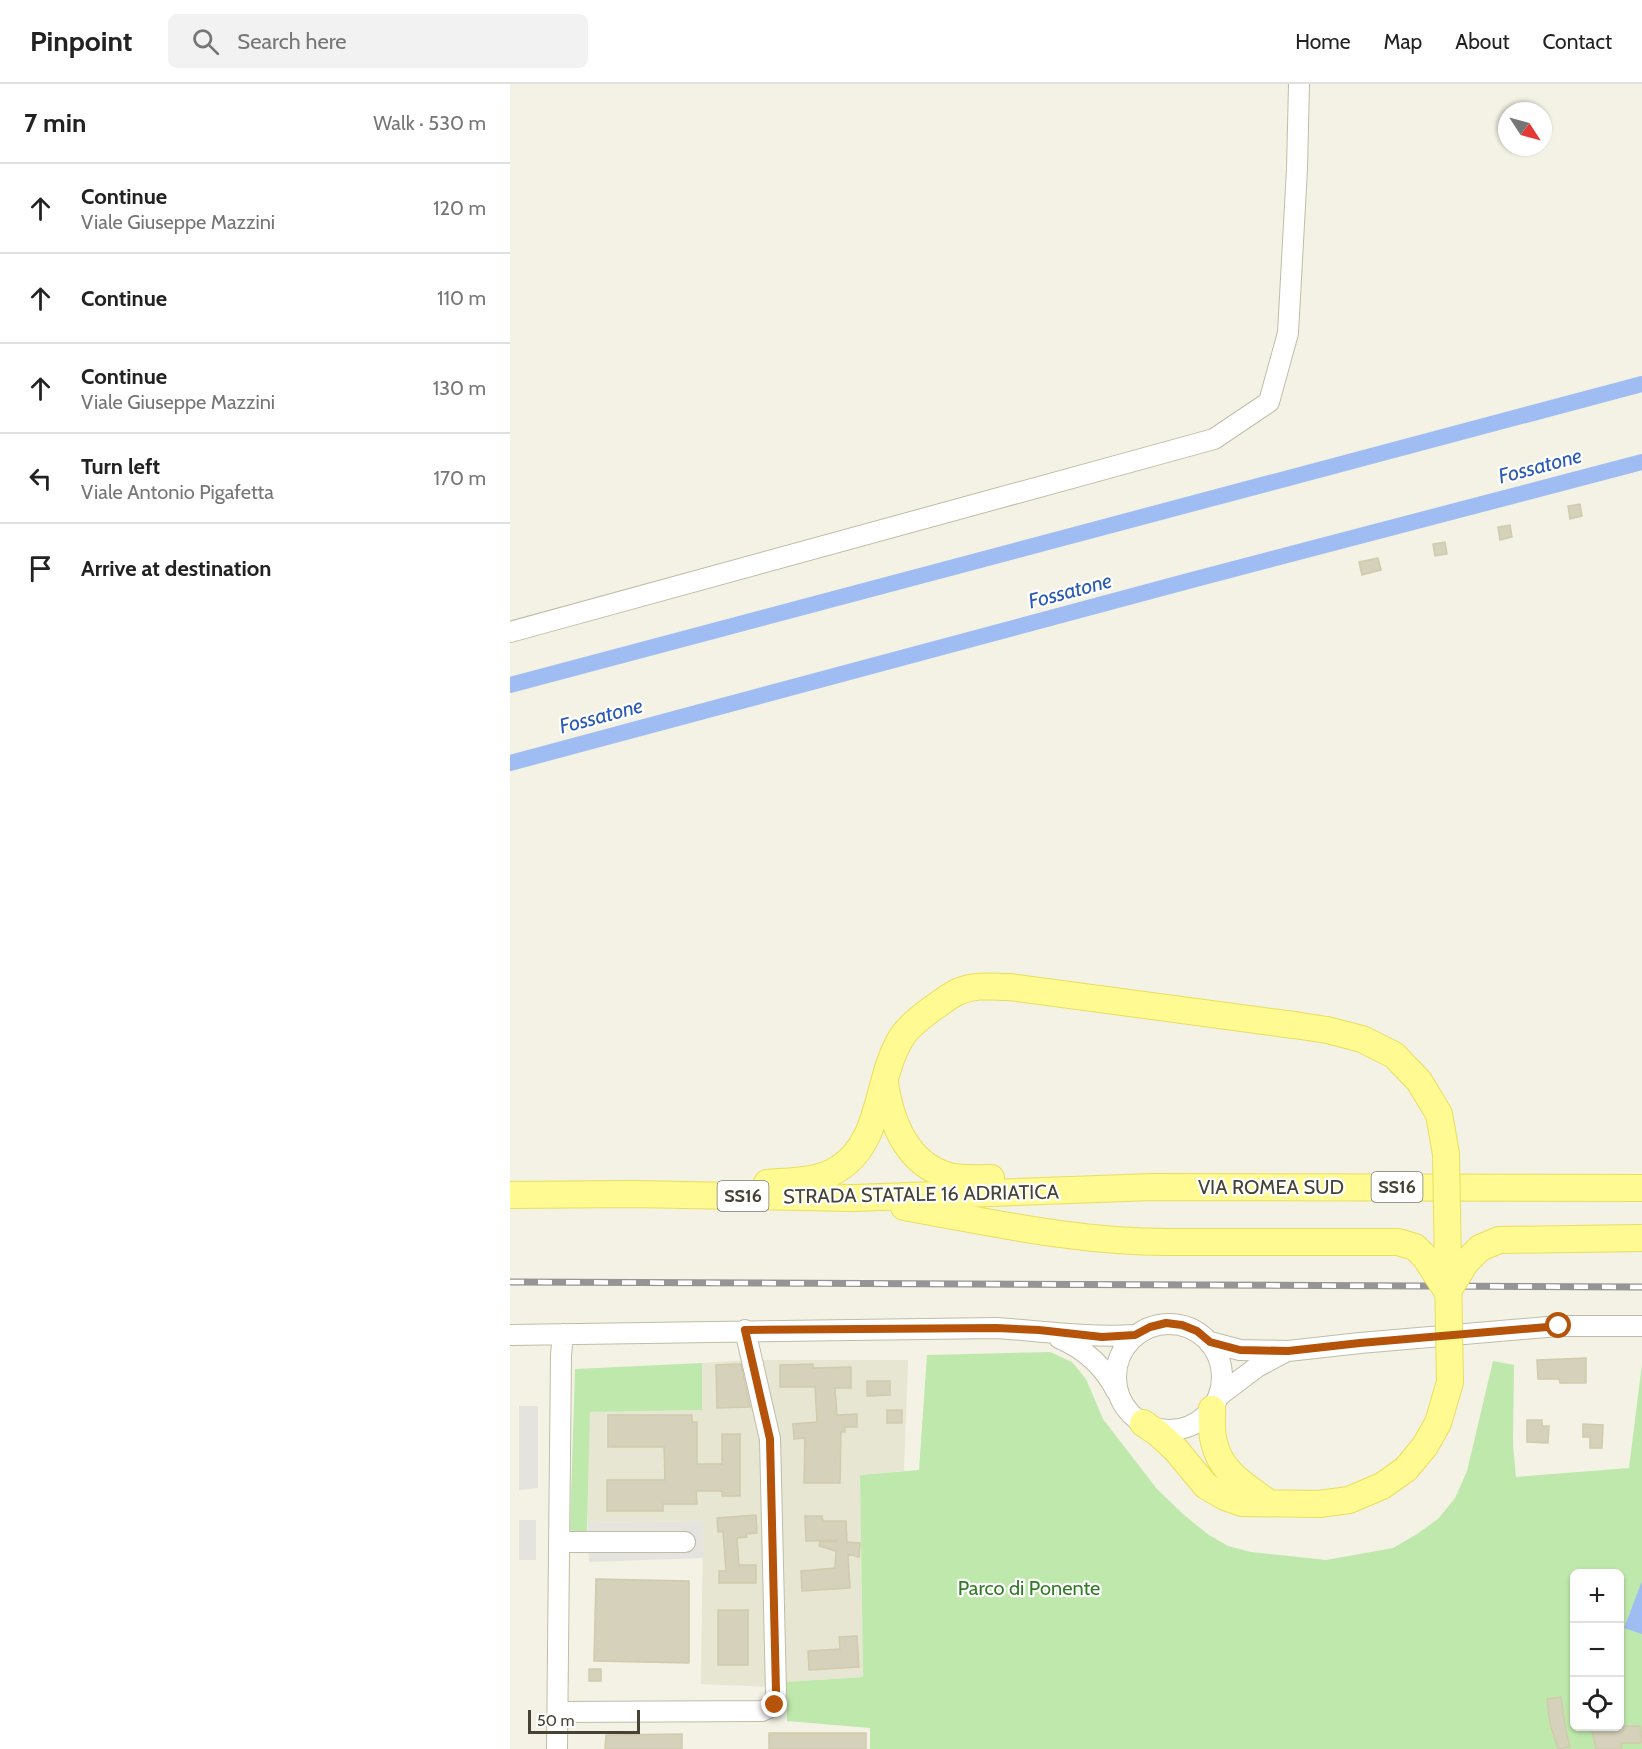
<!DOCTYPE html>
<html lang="en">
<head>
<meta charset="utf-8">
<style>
	body { margin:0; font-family:Cabin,sans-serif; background:#f2f2f2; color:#222 }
	.controls { position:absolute; right:18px; bottom:18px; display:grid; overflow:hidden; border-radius:9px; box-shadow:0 2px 4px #0004 }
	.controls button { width:54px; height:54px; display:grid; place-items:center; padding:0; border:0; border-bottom:2px solid #e0e0e0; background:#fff; color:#222; font:30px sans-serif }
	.compass { position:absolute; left:988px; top:18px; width:54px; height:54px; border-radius:50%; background:#fff; box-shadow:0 2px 4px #0004; rotate:126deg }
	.scale { position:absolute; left:18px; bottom:15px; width:112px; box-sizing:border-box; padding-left:6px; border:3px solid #464334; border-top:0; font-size:16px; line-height:21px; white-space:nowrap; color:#464334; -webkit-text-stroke:4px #fff; paint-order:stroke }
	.stop { position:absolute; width:18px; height:18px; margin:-14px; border:4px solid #b45309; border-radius:50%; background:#fff }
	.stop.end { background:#b45309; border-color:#fff; box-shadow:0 2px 6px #0008 }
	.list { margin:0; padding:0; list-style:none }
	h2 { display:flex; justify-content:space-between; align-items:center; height:78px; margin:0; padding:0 24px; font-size:26px }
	h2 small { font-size:20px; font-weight:400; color:#767676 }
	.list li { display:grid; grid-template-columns:39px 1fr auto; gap:18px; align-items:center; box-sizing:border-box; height:90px; padding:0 24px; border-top:2px solid #e0e0e0 }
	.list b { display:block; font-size:22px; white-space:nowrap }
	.list p { margin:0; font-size:20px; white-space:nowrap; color:#767676 }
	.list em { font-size:20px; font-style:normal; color:#767676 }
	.icon { flex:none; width:33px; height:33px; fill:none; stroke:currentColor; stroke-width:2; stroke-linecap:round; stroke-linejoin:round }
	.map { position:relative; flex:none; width:1132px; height:1665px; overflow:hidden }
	header { display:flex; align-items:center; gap:36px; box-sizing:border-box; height:84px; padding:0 30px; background:#fff; border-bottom:2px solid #e0e0e0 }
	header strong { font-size:28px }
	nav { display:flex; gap:33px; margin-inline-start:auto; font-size:21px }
	.search { width:420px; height:54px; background:#f2f2f2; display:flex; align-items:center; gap:15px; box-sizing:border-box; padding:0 21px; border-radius:9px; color:#767676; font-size:22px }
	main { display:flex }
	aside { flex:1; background:#fff }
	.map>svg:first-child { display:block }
	.residential { fill:#e7e6d3 }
	.green { fill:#bfe9ac; fill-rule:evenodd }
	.parking { fill:#e4e3de }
	.water { fill:#9fbdf3 }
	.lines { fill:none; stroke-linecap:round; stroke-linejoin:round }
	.canal { stroke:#9fbdf3; stroke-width:16 }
	.building { fill:#d5d1ba; stroke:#d0cbad; stroke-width:1.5 }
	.minor-casing { stroke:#bfbda7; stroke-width:22 }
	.major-casing { stroke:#e8df5f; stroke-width:28 }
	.minor { stroke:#fff; stroke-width:20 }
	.major { stroke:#fffa92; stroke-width:26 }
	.rail-casing { stroke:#959595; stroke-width:7 }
	.rail { stroke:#fff; stroke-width:4.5; stroke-dasharray:14; stroke-linecap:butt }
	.major-bridge-casing { stroke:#e8df5f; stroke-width:28; stroke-linecap:butt }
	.major-bridge { stroke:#fffa92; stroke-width:26 }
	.route { stroke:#b45309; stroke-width:8 }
	.labels { text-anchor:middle; stroke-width:4.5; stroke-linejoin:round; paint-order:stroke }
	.shield { fill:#fff; stroke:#7e7b71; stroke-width:1.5 }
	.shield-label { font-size:18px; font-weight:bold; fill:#464334 }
	.street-label { font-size:20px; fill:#464334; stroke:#fff }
	.park-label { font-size:20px; fill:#327a26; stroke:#fff }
	.water-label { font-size:21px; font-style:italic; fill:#2a5ab6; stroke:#fff }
</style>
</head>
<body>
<header>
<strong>Pinpoint</strong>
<div class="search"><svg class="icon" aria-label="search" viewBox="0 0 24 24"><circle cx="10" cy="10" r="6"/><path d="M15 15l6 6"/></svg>Search here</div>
<nav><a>Home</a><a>Map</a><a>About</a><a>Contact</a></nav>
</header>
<main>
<aside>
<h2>7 min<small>Walk · 530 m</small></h2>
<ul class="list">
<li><svg class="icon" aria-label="ahead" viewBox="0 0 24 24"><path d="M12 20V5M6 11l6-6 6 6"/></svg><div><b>Continue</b><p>Viale Giuseppe Mazzini</p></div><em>120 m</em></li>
<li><svg class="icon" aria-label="ahead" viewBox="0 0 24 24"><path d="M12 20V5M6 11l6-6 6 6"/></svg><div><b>Continue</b></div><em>110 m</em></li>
<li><svg class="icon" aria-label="ahead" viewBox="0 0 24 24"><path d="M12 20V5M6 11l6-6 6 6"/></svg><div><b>Continue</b><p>Viale Giuseppe Mazzini</p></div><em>130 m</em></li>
<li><svg class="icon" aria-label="left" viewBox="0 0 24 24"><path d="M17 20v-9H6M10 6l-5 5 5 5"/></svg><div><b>Turn left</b><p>Viale Antonio Pigafetta</p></div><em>170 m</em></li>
<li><svg class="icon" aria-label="arrive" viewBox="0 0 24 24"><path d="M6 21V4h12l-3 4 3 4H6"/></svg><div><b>Arrive at destination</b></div></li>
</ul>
</aside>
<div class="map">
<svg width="1132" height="1665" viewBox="0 0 1132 1665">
	<rect width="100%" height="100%" fill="#f3f2e5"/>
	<path class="residential" d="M 239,1276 L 256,1355 L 259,1603 L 191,1600 L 193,1437 L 78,1439 L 79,1328 L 191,1326 L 192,1279 Z
		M 252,1276 L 398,1276 L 394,1387 L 350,1391 L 353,1593 L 276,1598 L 268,1358 Z"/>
	<path class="green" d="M 540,1268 L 562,1278 L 576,1295 L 593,1335 L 647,1405 L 674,1431 L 699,1451 L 718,1462 L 741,1468 L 816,1476 L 883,1464 L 907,1450 L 928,1435 L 945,1414 L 957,1387 L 983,1277 L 1004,1281 L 1003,1361 L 1006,1393 L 1119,1384 L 1132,1280 L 1132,1665 L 360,1665 L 360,1644 L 277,1637 L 276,1598 L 353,1593 L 350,1391 L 409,1386 L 417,1271 ZM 1064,1490 L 1110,1490 L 1110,1642 L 1064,1642 Z
		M 192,1279 L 192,1326 L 80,1328 L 77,1450 L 68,1451 L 60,1446 L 65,1285 Z"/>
	<path class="parking" d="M 9,1322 L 28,1322 L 28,1404 L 9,1406 Z
		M 9,1436 L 26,1436 L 26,1476 L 9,1476 Z
		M 193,1437 L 193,1474 L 79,1478 L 78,1439 Z"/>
	<path class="water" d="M 1132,1497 L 1132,1550 L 1114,1544 Z"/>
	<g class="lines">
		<path class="canal" d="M 0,601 L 1132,300
			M 0,679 L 682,496 L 1132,378"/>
	</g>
	<path class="building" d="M 1070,420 L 1072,432 L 1060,435 L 1058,422 Z
		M 1000,441 L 1002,453 L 990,456 L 988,443 Z
		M 935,458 L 937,470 L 925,472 L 923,460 Z
		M 868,474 L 871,486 L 852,491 L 849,478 Z
		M 1076,1274 L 1076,1299 L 1050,1299 L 1049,1295 L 1028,1295 L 1027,1276 Z
		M 227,1280 L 231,1280 L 240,1323 L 207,1324 L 206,1281 Z
		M 303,1280 L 303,1284 L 341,1283 L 341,1304 L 325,1304 L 327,1331 L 347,1330 L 347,1343 L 335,1343 L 335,1348 L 331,1348 L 330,1399 L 294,1399 L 295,1354 L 284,1355 L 283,1340 L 307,1338 L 305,1303 L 270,1303 L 270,1281 Z
		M 357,1297 L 380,1297 L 380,1311 L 357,1312 Z
		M 377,1326 L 392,1326 L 392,1339 L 377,1339 Z
		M 98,1331 L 182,1331 L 182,1338 L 187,1338 L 187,1380 L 212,1380 L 212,1350 L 230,1350 L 230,1412 L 212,1412 L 212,1407 L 186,1407 L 187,1420 L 153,1420 L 153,1427 L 97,1427 L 97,1396 L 155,1396 L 154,1363 L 98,1363 Z
		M 1017,1336 L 1032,1336 L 1032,1342 L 1039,1342 L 1038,1359 L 1017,1358 Z
		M 1073,1340 L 1093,1341 L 1092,1364 L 1080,1364 L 1080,1353 L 1073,1353 Z
		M 246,1431 L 247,1449 L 236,1450 L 237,1453 L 227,1454 L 229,1481 L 246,1481 L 246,1499 L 209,1499 L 209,1487 L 216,1487 L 213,1448 L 208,1448 L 207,1434 Z
		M 295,1432 L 312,1432 L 313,1437 L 336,1437 L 337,1458 L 350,1459 L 349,1473 L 338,1470 L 340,1504 L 292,1507 L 291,1487 L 325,1484 L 326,1467 L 309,1462 L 310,1457 L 327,1458 L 327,1456 L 296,1457 Z
		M 86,1495 L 179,1497 L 179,1579 L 84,1577 Z
		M 208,1526 L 238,1526 L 238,1581 L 208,1581 Z
		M 347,1552 L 349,1583 L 299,1586 L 298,1567 L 330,1565 L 329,1553 Z
		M 79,1585 L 91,1585 L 91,1597 L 79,1597 Z
		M 1051,1613 L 1056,1647 L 1060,1663 L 1048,1665 L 1040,1640 L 1037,1615 Z
		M 1081,1642 L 1130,1642 L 1132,1659 L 1111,1659 L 1112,1665 L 1086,1665 Z
		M 259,1649 L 356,1649 L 356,1665 L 259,1665 Z
		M 172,1650 L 172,1665 L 95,1665 L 96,1651 Z"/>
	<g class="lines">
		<g class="minor-casing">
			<path id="minor" d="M 0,548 L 704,355 L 759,318 L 778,249 L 787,85 L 789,0
				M606 1293a53 53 0 1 1 106 0a53 53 0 1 1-106 0Z
				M 0,1251 L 486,1244 C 532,1247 579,1254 625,1251
				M 549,1254 C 575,1265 594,1282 607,1308
				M 700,1258 L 730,1266 L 778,1267 L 850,1259 L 1049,1242 L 1132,1242
				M 710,1311 L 747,1283 L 775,1268
				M 49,1458 L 175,1458
				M 48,1628 L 252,1627 L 265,1621 L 266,1607 L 260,1355 L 235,1246
				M 47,1665 L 51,1271 L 53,1250"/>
		</g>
		<g class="major-casing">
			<path id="major" d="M 375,1000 C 381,1037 395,1076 433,1090 C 448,1096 466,1094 481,1094
				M 257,1099 C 280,1097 308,1098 328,1085 C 372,1058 366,997 390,956 C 396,944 412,932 423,924 C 431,919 441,910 450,907 C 466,900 484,903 500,903 L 784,941
				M 0,1111 L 122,1110 L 344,1114 L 642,1103 L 1132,1104
				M 394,1123 C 484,1139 572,1159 664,1158
				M 702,1325 C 702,1335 701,1348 704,1358 C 710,1388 736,1402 759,1419
				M 633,1339 L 649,1350 L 666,1366 L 696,1402 L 715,1413 L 732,1419 L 809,1420 L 839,1416 L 872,1402 L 896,1385"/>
		</g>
		<use href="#minor" class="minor"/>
		<use href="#major" class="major"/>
		<g class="rail-casing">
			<path id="rail" d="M 0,1198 L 1132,1203"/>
		</g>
		<use href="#rail" class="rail"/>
		<g class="major-bridge-casing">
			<path id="major-bridge" d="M 784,941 L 817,946 L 852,955 L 884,971 L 909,997 L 929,1030 L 936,1070 L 940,1298 L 928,1339 L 915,1362 L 896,1385
				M 664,1158 L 888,1158 L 905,1163 L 915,1173 L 937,1207
				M 938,1207 L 956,1178 L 970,1164 L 989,1156 L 1132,1154"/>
		</g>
		<use href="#major-bridge" class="major-bridge"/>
	</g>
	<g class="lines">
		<path class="route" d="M 265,1621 L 266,1607 L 260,1355 L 235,1246 L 486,1244 L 529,1246 L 592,1253 L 625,1251 L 640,1243 L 656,1239 L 672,1241 L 687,1247 L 700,1258 L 730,1266 L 778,1267 L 850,1259 L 1049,1242"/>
	</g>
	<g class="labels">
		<g class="shield">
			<rect x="861.5" y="1088" width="51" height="30" rx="4.5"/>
			<rect x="207.5" y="1097" width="51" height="30" rx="4.5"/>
		</g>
		<g class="shield-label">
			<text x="887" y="1109">SS16</text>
			<text x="233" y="1118">SS16</text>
		</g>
		<g class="street-label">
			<text x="761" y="1110">VIA ROMEA SUD</text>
			<text transform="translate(411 1110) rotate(-1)" y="7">STRADA STATALE 16 ADRIATICA</text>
		</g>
		<g class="park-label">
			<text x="519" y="1511">Parco di Ponente</text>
		</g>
		<g class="water-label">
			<text transform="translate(1030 382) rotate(-15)" y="7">Fossatone</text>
			<text transform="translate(560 507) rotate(-15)" y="7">Fossatone</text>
			<text transform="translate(91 632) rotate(-15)" y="7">Fossatone</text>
		</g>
	</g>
</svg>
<div class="controls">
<button>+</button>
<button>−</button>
<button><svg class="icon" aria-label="locate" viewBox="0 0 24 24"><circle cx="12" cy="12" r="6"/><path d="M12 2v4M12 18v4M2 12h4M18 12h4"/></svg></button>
</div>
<svg class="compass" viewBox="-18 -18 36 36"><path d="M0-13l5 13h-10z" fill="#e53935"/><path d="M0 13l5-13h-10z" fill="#767676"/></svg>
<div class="scale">50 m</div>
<div class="stop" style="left:1049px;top:1242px"></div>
<div class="stop end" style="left:265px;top:1621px"></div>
</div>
</main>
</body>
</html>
